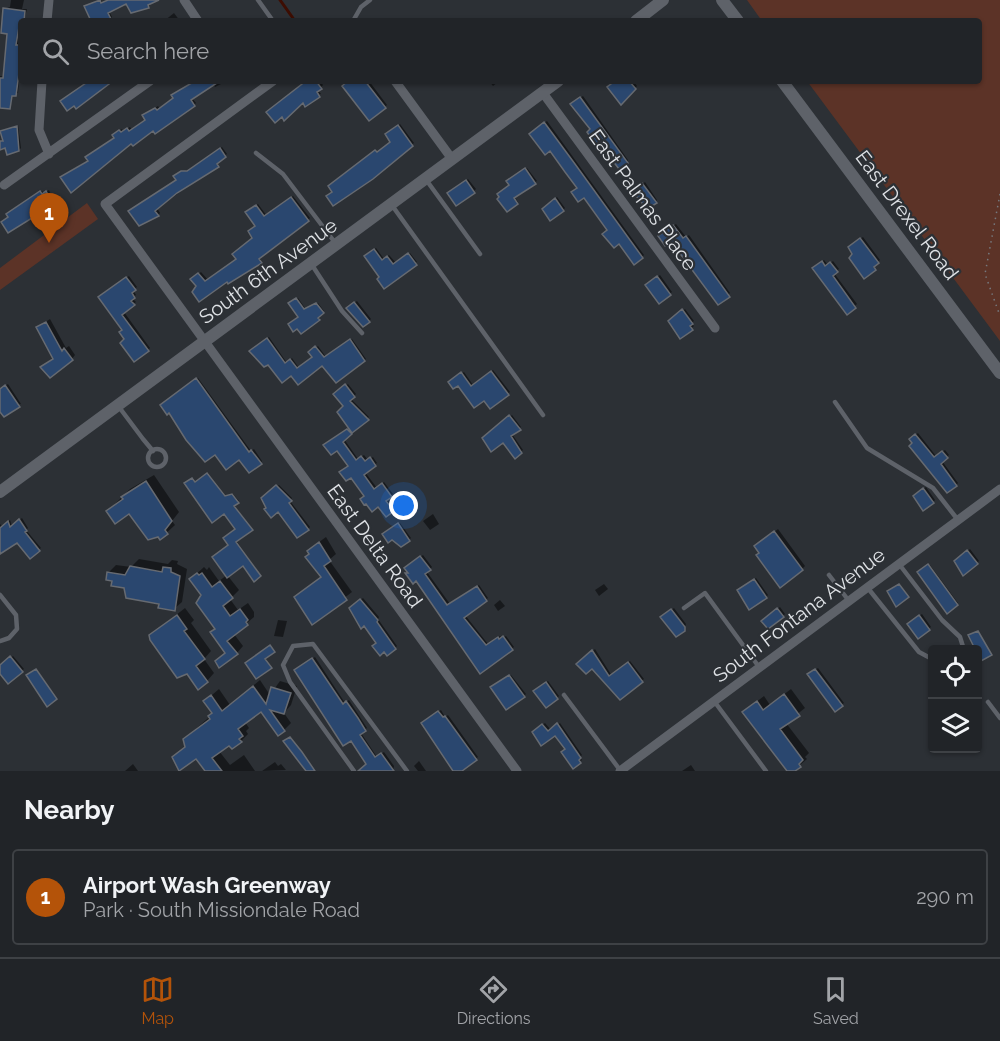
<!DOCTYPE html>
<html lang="en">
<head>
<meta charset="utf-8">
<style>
	body { margin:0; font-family:Raleway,sans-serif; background:#2d3034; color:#f1f3f6 }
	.controls { position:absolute; right:18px; bottom:18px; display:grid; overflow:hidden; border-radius:6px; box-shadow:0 2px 4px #0004 }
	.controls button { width:54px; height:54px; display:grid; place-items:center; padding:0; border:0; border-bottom:2px solid #3e4145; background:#212428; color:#f1f3f6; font:30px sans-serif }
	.you { position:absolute; left:404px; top:506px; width:21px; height:21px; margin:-15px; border:4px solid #fff; border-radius:50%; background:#1a73e8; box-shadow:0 0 0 9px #1a73e833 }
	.badge { display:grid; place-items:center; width:39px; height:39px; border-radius:50%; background:#b45309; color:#fff; font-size:20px; font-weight:700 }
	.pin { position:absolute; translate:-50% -50px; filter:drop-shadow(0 2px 3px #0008) }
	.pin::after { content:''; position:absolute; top:32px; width:21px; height:18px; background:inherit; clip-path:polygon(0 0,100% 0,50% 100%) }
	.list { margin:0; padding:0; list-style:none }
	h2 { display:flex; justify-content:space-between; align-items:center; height:78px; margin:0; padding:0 24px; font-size:26px }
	h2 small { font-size:20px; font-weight:400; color:#a2a4a8 }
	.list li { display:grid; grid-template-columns:39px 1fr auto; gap:18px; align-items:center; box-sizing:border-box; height:96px; margin:0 12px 12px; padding:0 12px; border:2px solid #3e4145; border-radius:6px }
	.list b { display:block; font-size:22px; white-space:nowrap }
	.list p { margin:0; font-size:20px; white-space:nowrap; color:#a2a4a8 }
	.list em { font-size:20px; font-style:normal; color:#a2a4a8 }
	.icon { flex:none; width:33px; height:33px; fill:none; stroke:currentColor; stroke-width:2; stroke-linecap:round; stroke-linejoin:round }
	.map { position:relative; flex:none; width:1000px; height:771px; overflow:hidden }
	.search { position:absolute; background:#212428; box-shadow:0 2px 4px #0004; left:18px; right:18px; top:18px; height:66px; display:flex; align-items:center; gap:15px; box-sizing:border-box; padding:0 21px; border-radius:6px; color:#a2a4a8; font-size:22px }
	.sheet { height:186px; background:#212428 }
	nav { display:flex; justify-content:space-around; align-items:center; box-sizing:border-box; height:84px; border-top:2px solid #3e4145; background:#212428; font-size:16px; color:#a2a4a8 }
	nav a { display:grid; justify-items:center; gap:3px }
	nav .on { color:#b45309 }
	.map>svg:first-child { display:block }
	.green { fill:#5c3327 }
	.shadow { fill:#0007 }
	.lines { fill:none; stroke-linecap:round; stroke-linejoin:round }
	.stream { stroke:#3d0d02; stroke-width:3 }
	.building { fill:#2a476f; stroke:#666a71; stroke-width:1.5 }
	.path { stroke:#76797e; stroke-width:1.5; stroke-dasharray:1.5 4.5; stroke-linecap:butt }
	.service { stroke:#5e6269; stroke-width:4.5 }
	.minor { stroke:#5e6269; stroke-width:9 }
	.tertiary { stroke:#5e6269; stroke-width:12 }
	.labels { text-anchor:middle; stroke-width:4.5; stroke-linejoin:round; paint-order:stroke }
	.street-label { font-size:20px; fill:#dfe2e6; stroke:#2c3035 }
</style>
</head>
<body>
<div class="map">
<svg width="1000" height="771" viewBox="0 0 1000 771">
	<rect width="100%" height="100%" fill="#2c3035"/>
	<path class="green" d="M 747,0 L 1000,0 L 1000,341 L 807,81 L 979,81 L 979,21 L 762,21 Z
		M 87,203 L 98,219 L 0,290 L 0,268 Z"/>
	<path class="shadow" d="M 11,0 L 24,0 L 22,9 L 27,9 L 24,21 L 21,21 L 18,43 L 21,44 L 21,62 L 18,93 L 13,94 L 10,108 L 0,106 L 0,76 L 5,77 L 9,33 L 5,9 L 10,7 Z
		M 100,0 L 103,2 L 148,0 L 150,5 L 148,7 L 127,2 L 109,11 L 112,17 L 110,19 L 93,21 L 88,5 Z
		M 174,13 L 180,21 L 164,21 Z
		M 196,81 L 227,81 L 215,87 L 213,84 L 192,98 L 196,103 L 194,105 L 117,153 L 116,157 L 72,191 L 63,175 L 89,160 L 116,138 L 116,133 L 122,129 L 123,132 L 130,127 L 132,130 L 146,119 L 146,114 L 158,106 L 160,109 Z
		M 308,81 L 320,81 L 323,85 L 318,90 L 321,94 L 303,101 L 282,115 Z
		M 342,81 L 369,81 L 387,105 L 369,119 Z
		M 489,81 L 499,81 L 493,86 Z
		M 617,81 L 633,81 L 637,86 L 621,103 Z
		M 583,96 L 628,160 L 627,162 L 592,129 L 574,102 Z
		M 547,121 L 644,255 L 642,257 L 609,229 L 550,149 L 533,132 Z
		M 400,124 L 414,143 L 372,178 L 334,192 L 330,186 L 344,173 L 392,142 L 389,133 Z
		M 18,125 L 21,148 L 19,150 L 0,145 L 4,140 L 2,131 Z
		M 222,147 L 227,154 L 218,161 L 218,166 L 157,208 L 160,213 L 158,215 L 148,218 L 177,179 L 177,174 L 191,169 Z
		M 527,168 L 537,181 L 514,196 L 518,202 L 507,210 L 509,180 Z
		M 468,179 L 476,189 L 474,191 L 451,192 Z
		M 645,182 L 657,200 L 656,202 L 634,191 Z
		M 49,190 L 54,202 L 8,231 L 10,212 L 42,191 L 44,193 Z
		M 293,196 L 310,218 L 308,220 L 260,256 L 261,262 L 227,280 L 198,286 L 192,279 L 201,272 L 208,280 L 238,259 L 254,238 L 257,225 L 249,210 L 258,204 L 267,216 Z
		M 557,197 L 565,208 L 563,210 L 544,209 Z
		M 676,224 L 686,237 L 689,235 L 730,293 L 719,303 L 673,242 L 662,234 Z
		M 863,237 L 880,260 L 875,264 L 875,269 L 854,254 L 851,246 Z
		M 376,248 L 384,259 L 389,255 L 396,263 L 410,253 L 417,262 L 381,277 L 368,254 Z
		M 824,260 L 828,265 L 833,261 L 839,269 L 834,273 L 857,304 L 847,313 L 816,266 Z
		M 660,275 L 672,292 L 659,302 L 649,283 Z
		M 129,276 L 137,287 L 133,290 L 136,295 L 132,298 L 136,302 L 124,312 L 150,348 L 148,350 L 126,339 L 124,330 L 102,296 Z
		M 298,298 L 305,308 L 318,303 L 324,311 L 318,315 L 320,318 L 301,332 L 297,327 L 299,317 L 290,304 Z
		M 357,301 L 371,319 L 369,321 L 348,308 Z
		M 685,309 L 694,321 L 691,323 L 694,326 L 681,337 L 670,322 Z
		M 50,319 L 66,348 L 69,346 L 75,355 L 72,359 L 45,364 L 54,358 L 38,327 Z
		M 269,337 L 287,363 L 292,358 L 299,368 L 314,357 L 310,352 L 318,346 L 326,357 L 352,339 L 366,359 L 336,381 L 323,363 L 291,374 L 268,363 L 252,349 Z
		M 493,370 L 510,392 L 491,407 L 484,399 L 451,381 L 464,372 L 473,385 Z
		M 198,378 L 251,451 L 254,449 L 262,461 L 261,463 L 216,453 L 164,404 Z
		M 8,384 L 21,404 L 0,409 L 0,389 Z
		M 348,384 L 356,394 L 351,399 L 369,417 L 344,439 L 358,459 L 364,455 L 368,460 L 373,457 L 377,463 L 365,472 L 377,488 L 384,482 L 393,494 L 387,499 L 394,508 L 386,515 L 366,495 L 337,448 L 327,443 L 350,427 L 345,406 L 335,394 Z
		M 512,415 L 521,427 L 512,434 L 523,450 L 515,456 L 504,441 L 484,438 Z
		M 918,433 L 936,456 L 945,450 L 949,455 L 942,461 L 958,483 L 956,485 L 911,439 Z
		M 208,473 L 226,496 L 233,494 L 239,501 L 234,505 L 252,528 L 236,540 L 260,575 L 255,579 L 244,564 L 228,576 L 239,590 L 230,599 L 238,610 L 248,603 L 254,612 L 254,617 L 234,634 L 243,646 L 237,653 L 226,653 L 212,632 L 216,628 L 202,595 L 191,579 L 204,567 L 207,570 L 209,567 L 219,581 L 227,575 L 230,545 L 237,529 L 224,512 L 186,483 L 193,478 L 197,483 Z
		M 154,475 L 179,512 L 172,521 L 175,525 L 161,538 L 129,512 L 108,511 L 130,489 Z
		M 279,485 L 292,498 L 290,501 L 310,527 L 308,529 L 278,510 L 268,508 L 263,498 Z
		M 926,487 L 935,500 L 933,502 L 916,494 Z
		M 433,514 L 439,524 L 430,530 L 423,521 Z
		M 22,518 L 28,528 L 26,530 L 41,548 L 30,557 L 18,541 L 0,549 L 0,524 L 3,527 L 10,520 L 12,526 Z
		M 400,523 L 411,538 L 409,540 L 386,532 Z
		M 778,529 L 805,566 L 802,569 L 761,552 L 760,543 Z
		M 326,537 L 336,554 L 329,560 L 352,592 L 312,623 L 322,577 L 315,545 Z
		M 970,549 L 979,561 L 964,574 L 956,561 Z
		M 423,555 L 432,567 L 427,572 L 450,604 L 479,585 L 488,598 L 465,615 L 488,644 L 500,636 L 502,638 L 506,636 L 514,647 L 481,672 L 417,579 L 407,573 L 408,566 Z
		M 139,559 L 168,564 L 172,560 L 178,561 L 177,564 L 187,569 L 182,602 L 174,609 L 108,578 L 109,572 L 116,565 L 131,567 Z
		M 930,565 L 958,603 L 947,611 L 919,572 Z
		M 756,578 L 768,595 L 766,597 L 741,589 Z
		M 604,584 L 608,589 L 599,596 L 595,590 Z
		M 363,598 L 379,617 L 378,619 L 397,646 L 395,648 L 378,643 L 353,606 Z
		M 500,600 L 505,606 L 498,611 L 494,605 Z
		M 780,607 L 785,614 L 783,616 L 765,619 Z
		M 185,608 L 194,620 L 191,623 L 211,651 L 204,659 L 214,673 L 207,681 L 187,673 L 151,635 Z
		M 674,608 L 686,624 L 684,629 L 662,618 Z
		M 922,614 L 931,627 L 919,637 L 911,622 Z
		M 278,620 L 287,621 L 283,637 L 274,636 Z
		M 595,649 L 612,676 L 630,661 L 644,679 L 620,698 L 592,667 L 578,664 Z
		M 13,656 L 24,669 L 8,682 L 0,671 L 0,666 Z
		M 315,657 L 345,703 L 349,700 L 367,728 L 361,733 L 377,757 L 384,752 L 394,766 L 393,771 L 367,771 L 368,764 L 298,669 Z
		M 818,668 L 844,703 L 835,710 L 809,674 Z
		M 511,675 L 526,694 L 524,696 L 494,686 Z
		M 260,680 L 270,695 L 280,681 L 297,686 L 291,705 L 284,713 L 291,723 L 284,730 L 261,710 L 245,722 L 249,728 L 246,731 L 248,734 L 241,741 L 229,744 L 219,751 L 230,765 L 244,755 L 255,771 L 207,771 L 187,746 L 184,739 L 214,713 L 205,701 L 219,689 L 230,705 Z
		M 548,681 L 559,696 L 557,698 L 537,689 Z
		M 791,689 L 805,708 L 786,723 L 809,753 L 805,757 L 807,759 L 793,771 L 789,771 L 751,706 L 764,696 L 770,705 Z
		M 441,710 L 445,717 L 448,715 L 478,757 L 460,771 L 455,771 L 425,721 Z
		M 545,723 L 551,730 L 560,723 L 582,755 L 580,757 L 582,760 L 574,767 L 567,749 L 555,734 L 536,730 Z
		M 419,761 L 426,771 L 418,771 L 414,766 Z
		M 275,762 L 278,766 L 281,764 L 286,770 L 262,771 Z
		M 133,764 L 138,771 L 125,771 Z
		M 691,765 L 695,771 L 682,771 Z"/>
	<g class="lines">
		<path class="stream" d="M 280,0 L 295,21"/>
	</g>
	<path class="building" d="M 100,0 L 101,3 L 108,0 L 159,0 L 148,5 L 149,8 L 131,13 L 126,4 L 108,13 L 112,21 L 91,21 L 84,6 Z
		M 3,8 L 25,11 L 24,21 L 21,20 L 21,27 L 19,27 L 16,45 L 21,45 L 21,57 L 16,96 L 12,96 L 10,109 L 0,108 L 0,78 L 3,78 L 7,34 L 1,33 Z
		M 89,81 L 113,81 L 76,109 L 74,106 L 67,111 L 60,101 Z
		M 195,81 L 220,81 L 191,100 L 195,106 L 155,134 L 153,131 L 133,146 L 131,144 L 71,193 L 60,177 L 88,161 L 85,157 L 114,138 L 112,135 L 119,130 L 121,132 L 127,128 L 129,131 L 145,120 L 142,115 L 155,108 L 157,110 L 173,98 L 171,95 Z
		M 306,81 L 316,81 L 322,89 L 317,92 L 320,97 L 305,107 L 303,103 L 284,121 L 282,117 L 275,123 L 266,112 Z
		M 348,81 L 365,81 L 386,108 L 369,121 L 342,86 Z
		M 615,81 L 629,81 L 636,89 L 621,105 L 607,87 Z
		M 580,97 L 628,163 L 619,169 L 602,147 L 596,145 L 587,132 L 590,129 L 570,104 Z
		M 544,122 L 575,164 L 643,258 L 634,265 L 619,244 L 614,248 L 602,234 L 607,230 L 584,198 L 578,202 L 571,192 L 577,188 L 565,172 L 550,151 L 545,155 L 529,134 Z
		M 398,125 L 413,146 L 373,179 L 333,206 L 326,196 L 332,192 L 328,186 L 375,150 L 377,152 L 390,142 L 385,134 Z
		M 17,126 L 19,151 L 7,155 L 5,148 L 0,150 L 0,141 L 3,141 L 0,131 Z
		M 220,148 L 226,157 L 217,164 L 219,167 L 177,193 L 155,211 L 159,216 L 139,226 L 128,211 L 176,180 L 173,176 L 181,171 L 187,171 Z
		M 525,168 L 536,184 L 514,198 L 518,204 L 507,212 L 497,199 L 499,197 L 497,194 L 509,185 L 506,181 Z
		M 466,180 L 475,193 L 456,206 L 447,193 Z
		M 642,183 L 657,203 L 647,209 L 632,191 Z
		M 40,191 L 42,194 L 46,191 L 53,205 L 8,233 L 1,222 L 8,217 L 6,214 Z
		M 291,197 L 309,221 L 259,259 L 262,263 L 228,284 L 227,282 L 199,302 L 192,292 L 196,286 L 190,279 L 198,273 L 205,281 L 236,259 L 232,254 L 252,238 L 248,231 L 255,226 L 245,212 L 256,205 L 264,216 Z
		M 555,198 L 564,211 L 550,221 L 542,209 Z
		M 673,225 L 683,238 L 686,236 L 730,297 L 718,305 L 673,244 L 665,246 L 658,236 Z
		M 860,238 L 879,263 L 874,267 L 876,270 L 864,279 L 849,258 L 852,254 L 848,247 Z
		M 374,249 L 382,260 L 387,256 L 393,264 L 408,253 L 417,265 L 384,289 L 377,279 L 379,277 L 364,256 Z
		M 822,261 L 825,266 L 830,262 L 838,272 L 833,276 L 856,308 L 847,315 L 812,268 Z
		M 657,276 L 671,295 L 659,304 L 645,285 Z
		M 126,277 L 136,290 L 132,293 L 135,298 L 131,301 L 135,305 L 122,315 L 149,351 L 134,362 L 120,343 L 124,339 L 119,332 L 122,330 L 98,297 Z
		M 296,298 L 304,309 L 316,303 L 324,313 L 318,318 L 320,320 L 301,334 L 297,329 L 293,332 L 288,324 L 298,317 L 288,303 Z
		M 354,302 L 370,322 L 363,327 L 346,308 Z
		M 682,309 L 693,324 L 690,326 L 693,330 L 680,339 L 668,321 Z
		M 46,322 L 62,351 L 64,348 L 73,360 L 50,378 L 40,367 L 53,359 L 36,327 Z
		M 267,338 L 285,363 L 290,359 L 297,368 L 312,357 L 308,352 L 315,346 L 324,357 L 350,339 L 365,361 L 336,383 L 322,366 L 298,385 L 291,376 L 282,383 L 268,365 L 264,367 L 249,351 Z
		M 491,371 L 509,395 L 490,409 L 484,401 L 474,408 L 458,386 L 453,389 L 448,382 L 461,372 L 471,386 Z
		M 196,378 L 249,452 L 251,450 L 262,464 L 249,473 L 239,460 L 226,470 L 215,455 L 205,462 L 186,440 L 169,413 L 167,415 L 160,405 Z
		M 345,384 L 355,397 L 350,401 L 369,420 L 352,433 L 337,412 L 343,406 L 333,394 Z
		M 5,385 L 20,407 L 4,417 L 0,412 L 0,389 Z
		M 509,415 L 521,430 L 511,436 L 522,453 L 515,459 L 503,443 L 491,452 L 482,438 Z
		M 347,429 L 352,434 L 343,442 L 356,460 L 361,456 L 365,461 L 370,457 L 376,466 L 364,475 L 374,489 L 382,483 L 392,497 L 386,501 L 394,511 L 386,517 L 378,507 L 372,512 L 366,504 L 364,505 L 360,499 L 364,496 L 351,478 L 346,481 L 339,472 L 348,466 L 337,451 L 331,455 L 323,445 Z
		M 915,434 L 934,457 L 942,451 L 948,458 L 941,464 L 957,486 L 947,493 L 909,446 L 912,443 L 909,439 Z
		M 207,473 L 225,496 L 232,494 L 239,503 L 234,506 L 253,530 L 236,542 L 261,576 L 254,582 L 243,566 L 227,578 L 212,557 L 228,545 L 223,538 L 235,529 L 224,514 L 212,523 L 184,483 L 192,478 L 195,482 Z
		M 146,481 L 172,521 L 165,530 L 168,534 L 160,540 L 158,537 L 148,540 L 129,514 L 115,524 L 106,511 L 123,499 L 121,497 Z
		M 276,485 L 292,501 L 289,503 L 309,530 L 297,538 L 278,512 L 271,518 L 264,509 L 266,508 L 261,498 Z
		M 923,488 L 934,503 L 923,511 L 913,496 Z
		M 19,519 L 27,531 L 25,532 L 40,551 L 30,559 L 17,543 L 0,554 L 0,528 L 8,521 L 10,527 Z
		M 398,523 L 410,541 L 401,547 L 392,540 L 388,543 L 382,534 Z
		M 774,531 L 803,570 L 780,588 L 756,555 L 759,553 L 754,546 Z
		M 319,542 L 331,561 L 324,566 L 347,600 L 312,625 L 294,597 L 321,577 L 305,557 L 309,554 L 307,551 Z
		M 967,550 L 978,564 L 963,576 L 954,561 Z
		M 420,556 L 431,570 L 425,574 L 447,605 L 477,586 L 487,601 L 464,618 L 486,645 L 498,637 L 499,639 L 503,636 L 513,650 L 480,674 L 416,581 L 413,584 L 405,573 L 408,573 L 404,568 Z
		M 928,564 L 958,605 L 947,614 L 917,572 Z
		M 130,566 L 162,572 L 163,567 L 171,568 L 171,572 L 180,576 L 175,611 L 158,608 L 159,604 L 126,598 L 124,588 L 111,586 L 112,581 L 106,580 L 107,572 L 125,575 Z
		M 197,573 L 199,575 L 202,573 L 212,587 L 220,581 L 233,598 L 223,606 L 230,616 L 240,609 L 248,620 L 246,622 L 248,625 L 227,641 L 238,654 L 219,668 L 215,661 L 225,653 L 210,632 L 215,629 L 196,603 L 201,595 L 189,579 Z
		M 754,579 L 767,598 L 749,610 L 737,590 Z
		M 899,584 L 909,597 L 896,607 L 887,591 Z
		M 360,599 L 378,620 L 377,622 L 396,649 L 387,656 L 384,652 L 380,656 L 372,646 L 376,643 L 364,626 L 361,629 L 349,608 Z
		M 777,608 L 784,617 L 768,629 L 761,621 Z
		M 671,609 L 685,627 L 685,631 L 676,637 L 660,617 Z
		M 177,615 L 187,629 L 184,631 L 205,659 L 196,666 L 208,682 L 198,690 L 187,674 L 177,678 L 150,640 L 149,635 Z
		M 919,615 L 930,630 L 918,639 L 907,624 Z
		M 978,631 L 992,655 L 981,661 L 968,635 Z
		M 270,645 L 275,652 L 265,659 L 272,668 L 256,679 L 245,663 Z
		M 592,650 L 609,676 L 628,662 L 643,682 L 620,700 L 592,669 L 586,674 L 576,664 Z
		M 10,656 L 23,672 L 8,684 L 0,674 L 0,665 Z
		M 312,658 L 343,704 L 346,701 L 358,718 L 366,731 L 360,735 L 375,757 L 381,753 L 394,771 L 358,771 L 366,764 L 351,741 L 343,746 L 294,670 Z
		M 36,669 L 57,699 L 47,707 L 26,675 Z
		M 815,669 L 843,706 L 835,712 L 807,674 Z
		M 509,675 L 525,697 L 506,710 L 490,687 Z
		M 546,682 L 558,699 L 546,708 L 533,691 Z
		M 253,686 L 266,704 L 271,687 L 291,693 L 284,714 L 270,710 L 285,731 L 278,736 L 261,712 L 238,729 L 243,736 L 239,739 L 242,742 L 232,749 L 229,746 L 212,758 L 222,771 L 205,771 L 196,759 L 179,771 L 172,757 L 185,747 L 183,739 L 210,719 L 208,716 L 212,713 L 203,701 L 211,695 L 222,711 Z
		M 784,694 L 800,716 L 780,729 L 803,760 L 799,764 L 801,767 L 795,771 L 787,771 L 742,712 L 757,701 L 763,710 Z
		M 438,711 L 443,717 L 445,716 L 477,760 L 462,771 L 453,771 L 421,723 Z
		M 557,723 L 581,758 L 579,760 L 581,763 L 573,769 L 561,752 L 565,749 L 555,736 L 541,746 L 532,732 L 542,724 L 548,731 Z
		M 290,737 L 302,752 L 315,771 L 306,771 L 299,762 L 283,741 Z"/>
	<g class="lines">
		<path class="path" d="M 1000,194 L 985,274 L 1000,316"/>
		<path class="service" d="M 258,0 L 273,21
			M 353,21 L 361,7 L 370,0
			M 256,153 L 283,174 L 336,244
			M 427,181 L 480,254
			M 391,204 L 543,415
			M 312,265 L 342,311 L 362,333
			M 835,402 L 867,448 L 933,488 L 958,520
			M 119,407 L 143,439
			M 143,439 L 153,451
			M148 458a9 9 0 1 1 18 0a9 9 0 1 1-18 0Z
			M 899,564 L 942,620 L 960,637 L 964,650
			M 829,575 L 849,601
			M 867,587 L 919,652 L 932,659
			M 0,595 L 16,615 L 17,629 L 9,638 L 0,641
			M 684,608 L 705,593 L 759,667
			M 564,695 L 620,770
			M 714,701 L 766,771
			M 988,702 L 1000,718
			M 354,771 L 290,682 L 283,665 L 293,646 L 313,644 L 407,771"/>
		<path class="minor" d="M 184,0 L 198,21
			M 47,21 L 49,0
			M 42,81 L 39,130 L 49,154
			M 273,81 L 105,204 L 517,771
			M 395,81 L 452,159
			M 543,93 L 715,328
			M 4,185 L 150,81
			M 620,771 L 1000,489"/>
		<path class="tertiary" d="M 722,0 L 738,21
			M 636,21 L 663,0
			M 782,81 L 1000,373
			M 0,492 L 558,81"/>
	</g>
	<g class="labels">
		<g class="street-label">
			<text transform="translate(643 200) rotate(54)" y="7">East Palmas Place</text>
			<text transform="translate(907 215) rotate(53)" y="7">East Drexel Road</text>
			<text transform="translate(268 271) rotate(-36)" y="7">South 6th Avenue</text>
			<text transform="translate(375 546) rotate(54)" y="7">East Delta Road</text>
			<text transform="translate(799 615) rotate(-37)" y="7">South Fontana Avenue</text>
		</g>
	</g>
</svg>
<div class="controls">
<button><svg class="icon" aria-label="locate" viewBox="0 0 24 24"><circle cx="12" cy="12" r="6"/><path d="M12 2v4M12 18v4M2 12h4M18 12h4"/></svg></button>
<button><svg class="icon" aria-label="layers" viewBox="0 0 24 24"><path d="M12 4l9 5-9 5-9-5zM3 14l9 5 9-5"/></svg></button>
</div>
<div class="you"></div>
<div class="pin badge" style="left:49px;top:243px">1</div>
<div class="search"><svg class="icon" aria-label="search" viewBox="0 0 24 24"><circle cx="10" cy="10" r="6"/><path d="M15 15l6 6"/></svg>Search here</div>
</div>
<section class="sheet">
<h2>Nearby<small></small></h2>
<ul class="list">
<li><span class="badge">1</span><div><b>Airport Wash Greenway</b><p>Park · South Missiondale Road</p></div><em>290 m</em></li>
</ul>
</section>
<nav>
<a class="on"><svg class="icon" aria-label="map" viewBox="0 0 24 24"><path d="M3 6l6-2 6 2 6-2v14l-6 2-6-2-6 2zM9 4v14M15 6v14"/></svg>Map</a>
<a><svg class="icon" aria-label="directions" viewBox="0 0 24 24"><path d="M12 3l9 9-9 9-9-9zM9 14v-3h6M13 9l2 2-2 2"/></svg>Directions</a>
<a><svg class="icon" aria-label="saved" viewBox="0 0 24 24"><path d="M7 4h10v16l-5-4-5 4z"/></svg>Saved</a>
</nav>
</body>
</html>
